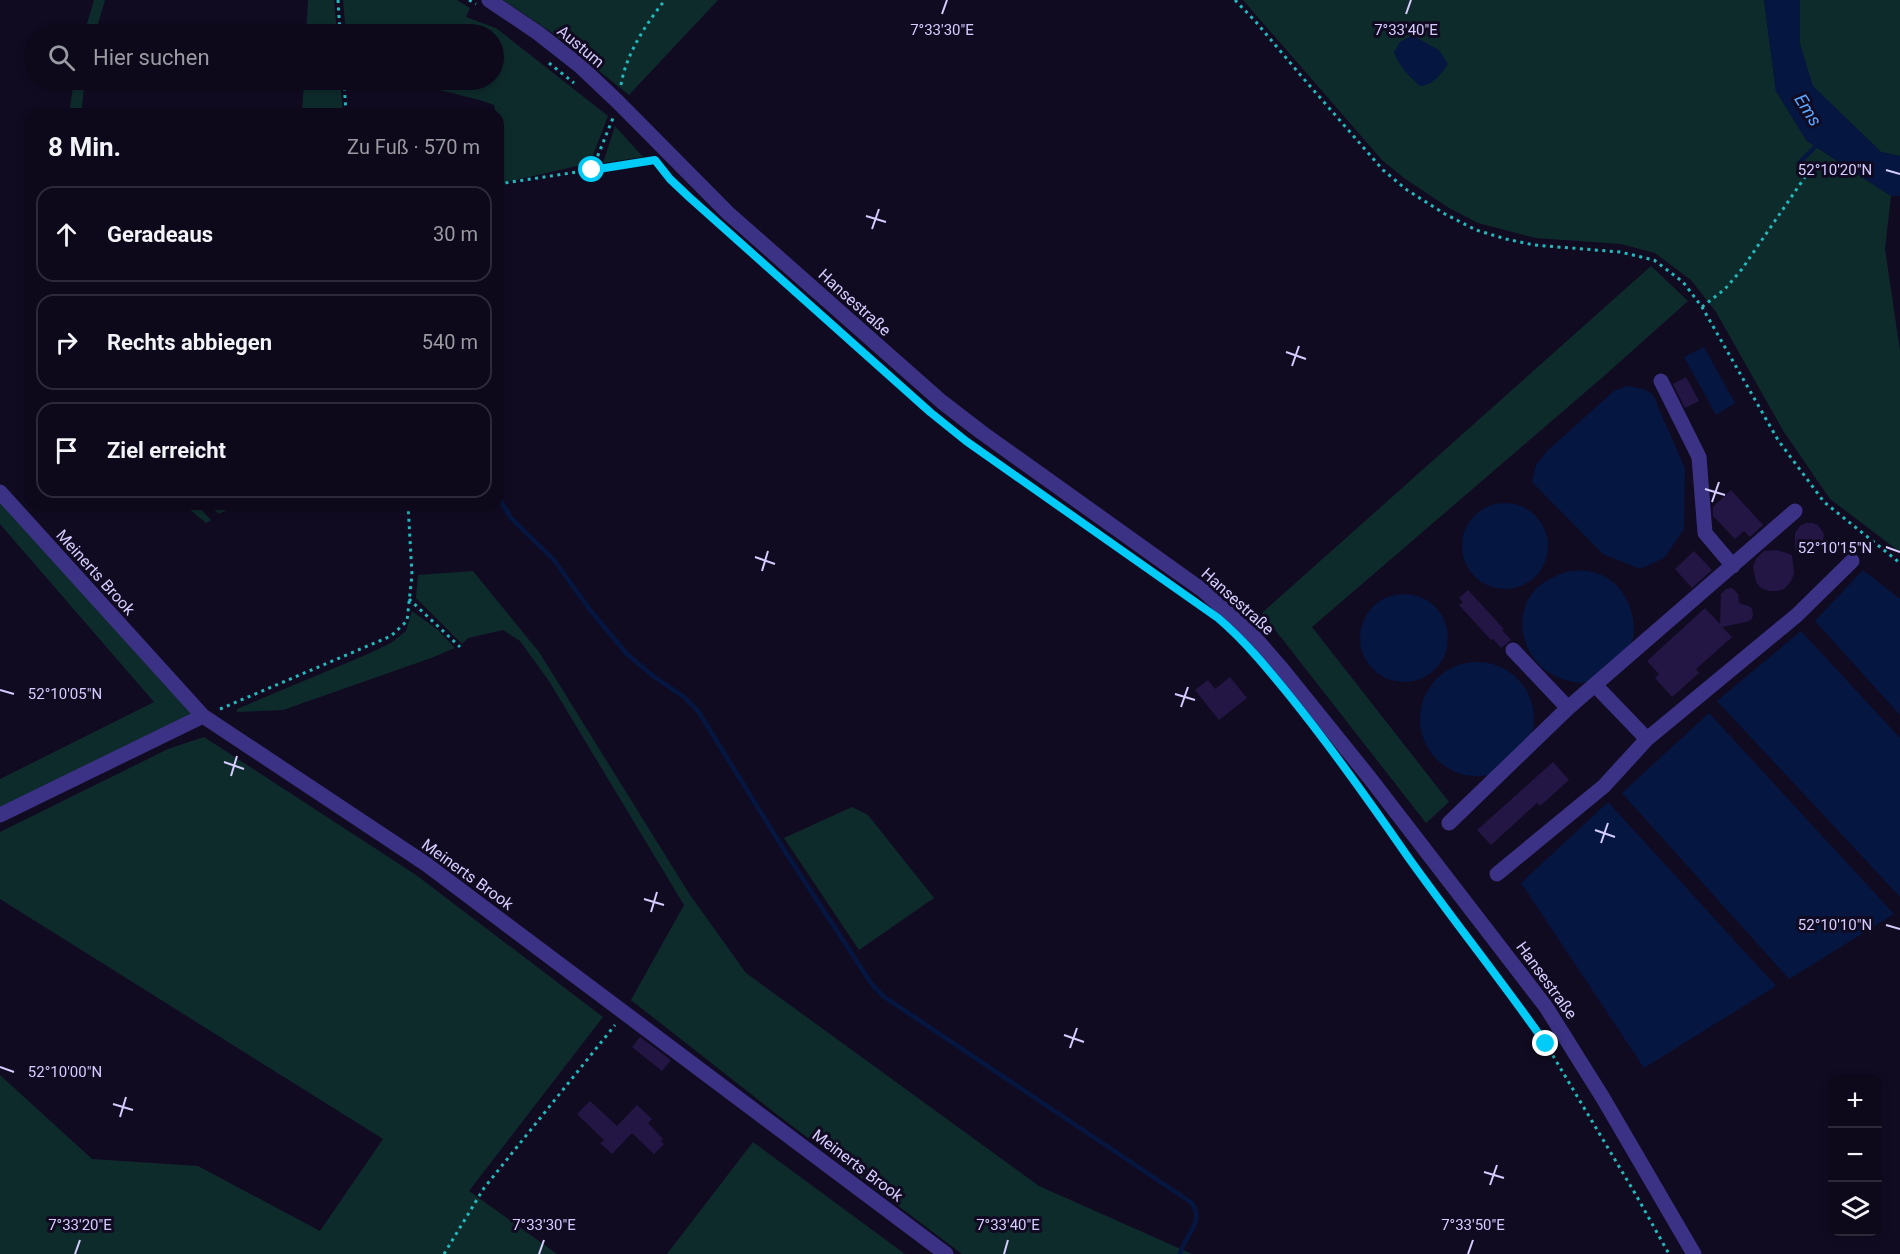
<!DOCTYPE html>
<html lang="de">
<head>
<meta charset="utf-8">
<style>
	body { margin:0; font-family:Roboto,sans-serif; background:#1b1627; color:#f1f3f6 }
	.controls { position:absolute; right:18px; bottom:18px; display:grid; overflow:hidden; border-radius:12px; box-shadow:0 3px 9px #0003 }
	.controls button { width:54px; height:54px; display:grid; place-items:center; padding:0; border:0; border-bottom:2px solid #2d2939; background:#0d081a; color:#f1f3f6; font:30px sans-serif }
	.stop { position:absolute; width:18px; height:18px; margin:-14px; border:4px solid #00ccf7; border-radius:50%; background:#fff }
	.stop.end { background:#00ccf7; border-color:#fff; box-shadow:0 2px 6px #0008 }
	.list { margin:0; padding:0; list-style:none }
	h2 { display:flex; justify-content:space-between; align-items:center; height:78px; margin:0; padding:0 24px; font-size:26px }
	h2 small { font-size:20px; font-weight:400; color:#9a9aa2 }
	.list li { display:grid; grid-template-columns:39px 1fr auto; gap:18px; align-items:center; box-sizing:border-box; height:96px; margin:0 12px 12px; padding:0 12px; border:2px solid #2d2939; border-radius:18px }
	.list b { display:block; font-size:22px; white-space:nowrap }
	.list em { font-size:20px; font-style:normal; color:#9a9aa2 }
	.icon { flex:none; width:33px; height:33px; fill:none; stroke:currentColor; stroke-width:2; stroke-linecap:round; stroke-linejoin:round }
	.map { position:relative; flex:none; width:1900px; height:1254px; overflow:hidden }
	.search { position:absolute; background:#0d081a; box-shadow:0 3px 9px #0003; left:24px; top:24px; width:480px; height:66px; display:flex; align-items:center; gap:15px; box-sizing:border-box; padding:0 21px; border-radius:33px; color:#9a9aa2; font-size:22px }
	.panel { position:absolute; background:#0d081a; box-shadow:0 3px 9px #0003; left:24px; top:108px; width:480px; height:402px; border-radius:18px }
	.map>svg:first-child { display:block }
	.green { fill:#0e2b2c }
	.water { fill:#051641 }
	.lines { fill:none; stroke-linecap:round; stroke-linejoin:round }
	.stream { stroke:#051641; stroke-width:4.5 }
	.building { fill:#231644 }
	.path { stroke:#23b9bc; stroke-width:3; stroke-dasharray:3 4.5; stroke-linecap:butt }
	.minor { stroke:#3b3285; stroke-width:15 }
	.route { stroke:#00ccf7; stroke-width:8 }
	.ticks { fill:none; stroke:#d6ccff; stroke-width:2 }
	.labels { text-anchor:middle; stroke-width:6; stroke-linejoin:round; paint-order:stroke }
	.street-label { font-size:16px; fill:#d6ccff; stroke:#110b22 }
	.water-label { font-size:18px; font-style:italic; fill:#5aa6ff; stroke:#110b22 }
	.ticks-label { font-size:15px; text-anchor:middle; fill:#d6ccff; stroke:#110b22; stroke-width:6; stroke-linejoin:round; paint-order:stroke }
</style>
</head>
<body>
<div class="map">
<svg width="1900" height="1254" viewBox="0 0 1900 1254">
	<rect width="100%" height="100%" fill="#110b22"/>
	<path class="green" d="M 94,0 L 105,0 L 95,34 L 84,34 Z
		M 308,0 L 334,0 L 337,34 L 306,34 Z
		M 343,0 L 457,0 L 470,8 L 466,17 L 496,28 L 608,116 L 590,163 L 498,184 L 498,114 L 496,114 L 494,105 L 483,101 L 401,80 L 494,80 L 494,34 L 346,34 Z
		M 503,0 L 718,0 L 629,95 L 548,30 Z
		M 1243,0 L 1764,0 L 1776,91 L 1807,141 L 1891,196 L 1885,249 L 1900,351 L 1900,552 L 1830,499 L 1784,432 L 1716,312 L 1691,280 L 1655,253 L 1621,244 L 1536,238 L 1478,223 L 1449,208 L 1404,178 L 1382,160 Z
		M 1800,0 L 1900,0 L 1900,156 L 1881,152 L 1812,86 L 1800,44 Z
		M 74,80 L 85,80 L 81,114 L 69,114 Z
		M 304,80 L 340,80 L 343,114 L 302,114 Z
		M 615,126 L 643,157 L 603,163 Z
		M 1651,266 L 1688,301 L 1604,376 L 1312,627 L 1449,802 L 1426,823 L 1262,613 Z
		M 0,492 L 203,716 L 0,815 L 0,779 L 154,702 L 0,524 Z
		M 183,504 L 196,504 L 211,520 L 206,523 Z
		M 212,504 L 238,504 L 219,514 L 213,509 Z
		M 473,571 L 539,652 L 690,895 L 746,973 L 1039,1186 L 1192,1254 L 962,1254 L 779,1116 L 631,1000 L 684,905 L 549,681 L 520,641 L 503,630 L 468,638 L 462,644 L 416,598 L 418,575 Z
		M 412,611 L 438,630 L 455,648 L 431,658 L 283,710 L 237,712 L 237,709 L 368,654 L 391,643 L 406,631 Z
		M 204,737 L 416,875 L 603,1017 L 469,1191 L 557,1254 L 0,1254 L 0,1075 L 92,1159 L 198,1166 L 320,1231 L 383,1139 L 0,899 L 0,832 L 168,749 Z
		M 852,807 L 868,815 L 934,898 L 859,950 L 784,838 Z
		M 753,1142 L 905,1254 L 667,1254 Z"/>
	<path class="water" d="M 1764,0 L 1800,0 L 1800,44 L 1813,86 L 1881,152 L 1900,156 L 1900,196 L 1891,196 L 1807,141 L 1776,91 Z
		M 1412,35 L 1439,50 L 1448,64 C 1440,75 1434,85 1420,86 C 1409,76 1399,67 1394,52 L 1400,42 Z
		M 1704,347 L 1735,403 L 1716,415 L 1684,357 Z
		M 1627,386 C 1643,389 1655,389 1658,407 L 1685,468 L 1684,529 L 1664,558 L 1640,569 L 1603,554 L 1532,482 L 1536,465 L 1547,451 L 1614,391 Z
		M1462 546a43 43 0 1 1 86 0a43 43 0 1 1-86 0Z
		M 1863,570 L 1900,599 L 1900,715 L 1815,621 Z
		M 1569,571 C 1575,571 1582,570 1587,571 C 1620,575 1638,609 1633,639 C 1630,650 1617,658 1608,665 C 1602,670 1594,680 1587,682 C 1578,684 1568,681 1560,678 C 1525,665 1508,617 1537,588 C 1547,579 1557,575 1569,571 Z
		M1360 638a44 44 0 1 1 88 0a44 44 0 1 1-88 0Z
		M 1801,631 L 1900,738 L 1900,897 L 1717,701 Z
		M1420 719a57 57 0 1 1 114 0a57 57 0 1 1-114 0Z
		M 1709,713 L 1894,914 L 1789,979 L 1622,793 Z
		M 1608,802 L 1776,986 L 1644,1068 L 1521,883 Z"/>
	<g class="lines">
		<path class="stream" d="M 1799,163 L 1818,144
			M 498,304 L 501,291
			M 498,496 L 511,518 L 554,560 L 590,610 L 627,654 L 653,676 L 684,697 L 698,711 L 786,853 L 871,983 L 883,996 L 1192,1203 C 1205,1224 1184,1235 1180,1254"/>
	</g>
	<path class="building" d="M 1686,377 L 1699,401 L 1685,408 L 1673,384 Z
		M 1731,490 L 1763,525 L 1750,537 L 1744,531 L 1735,539 L 1713,516 L 1713,507 Z
		M 1806,523 L 1812,523 L 1818,525 L 1824,534 L 1822,545 L 1814,552 L 1795,550 L 1795,533 L 1800,526 Z
		M 1777,550 L 1792,555 L 1794,574 L 1791,581 L 1784,589 L 1777,591 L 1769,591 L 1761,588 L 1756,582 L 1753,567 L 1756,559 L 1764,551 Z
		M 1694,551 L 1712,570 L 1692,588 L 1675,569 Z
		M 1732,588 L 1738,594 L 1739,603 L 1749,606 L 1752,609 L 1753,614 L 1752,619 L 1746,622 L 1722,627 L 1732,637 L 1696,669 L 1699,673 L 1672,697 L 1655,678 L 1659,674 L 1647,661 L 1705,608 L 1720,624 L 1721,594 L 1726,589 Z
		M 1468,590 L 1504,629 L 1502,630 L 1511,640 L 1501,648 L 1493,639 L 1491,640 L 1459,605 L 1463,602 L 1459,598 Z
		M 1230,677 L 1247,698 L 1219,720 L 1195,690 L 1208,680 L 1215,689 Z
		M 1553,762 L 1569,780 L 1540,806 L 1537,803 L 1491,845 L 1477,830 Z
		M 640,1037 L 671,1060 L 662,1071 L 632,1047 Z
		M 590,1101 L 617,1126 L 637,1105 L 652,1119 L 648,1123 L 663,1139 L 661,1141 L 664,1144 L 654,1154 L 632,1133 L 612,1154 L 600,1143 L 604,1140 L 577,1114 Z"/>
	<g class="lines">
		<path class="path" d="M 338,0 L 340,34
			M 469,0 L 476,4
			M 1235,0 L 1256,22 L 1303,78 L 1383,170 L 1407,190 L 1445,214 L 1476,230 L 1506,239 L 1534,245 L 1620,252 L 1654,260 L 1683,282 L 1702,307 L 1778,440 L 1824,502 L 1900,563
			M 549,63 L 574,83
			M 344,80 L 346,114
			M 621,85 C 626,54 646,24 665,0
			M 592,170 L 613,118
			M 666,174 L 688,197
			M 498,184 L 656,160
			M 1702,307 L 1725,289 L 1742,269 L 1805,177
			M 409,599 L 460,647
			M 220,709 L 391,636 L 407,621 L 412,575 L 408,504
			M 1399,843 L 1449,913 L 1502,981 L 1546,1044 L 1636,1195 L 1669,1254
			M 444,1254 L 484,1188 L 615,1025"/>
		<path class="minor" d="M 489,0 L 538,33 L 580,66 L 618,102 L 728,213 L 942,402 L 981,432 L 1205,592 L 1256,639 L 1282,669 L 1369,777 L 1546,1007 L 1603,1098 L 1694,1254
			M 1661,381 L 1699,457 L 1705,533 L 1733,566
			M 0,492 L 203,716 L 426,864 L 946,1254
			M 1513,650 L 1568,708
			M 1595,685 L 1647,739
			M 0,815 L 203,716
			M 1449,823 L 1568,708 L 1795,511
			M 1497,874 L 1604,786 L 1647,739 L 1797,615 L 1852,561"/>
	</g>
	<g class="lines">
		<path class="route" d="M 592,170 L 655,160 L 670,179 L 689,197 L 930,412 L 966,441 L 1218,618 C 1245,641 1267,668 1289,695 C 1331,747 1370,802 1408,857 C 1453,920 1501,980 1546,1044"/>
	</g>
	<path class="ticks" d="M 942,14 L 947,0M 1406,14 L 1411,0M 1886,170 L 1900,174M 866,216 L 886,222M 872,229 L 879,209M 1286,352 L 1306,359M 1292,366 L 1299,346M 1705,489 L 1725,495M 1712,502 L 1719,482M 1886,547 L 1900,552M 755,557 L 775,564M 762,571 L 768,551M 0,690 L 14,694M 1175,694 L 1195,700M 1181,707 L 1188,687M 224,762 L 244,769M 231,776 L 237,756M 1595,830 L 1615,837M 1601,843 L 1608,823M 644,899 L 664,905M 651,912 L 657,892M 1886,925 L 1900,929M 1064,1035 L 1084,1042M 1070,1048 L 1077,1028M 0,1067 L 14,1072M 113,1104 L 133,1110M 120,1117 L 126,1097M 1484,1172 L 1504,1178M 1490,1185 L 1497,1165M 75,1254 L 80,1240M 539,1254 L 544,1240M 1004,1254 L 1008,1240M 1468,1254 L 1473,1240"/>
	<g class="labels">
		<g class="street-label">
			<text transform="translate(581 46) rotate(40)" y="6">Austum</text>
			<text transform="translate(855 302) rotate(42)" y="6">Hansestraße</text>
			<text transform="translate(96 572) rotate(48)" y="6">Meinerts Brook</text>
			<text transform="translate(1238 601) rotate(42)" y="6">Hansestraße</text>
			<text transform="translate(468 874) rotate(36)" y="6">Meinerts Brook</text>
			<text transform="translate(1547 980) rotate(54)" y="6">Hansestraße</text>
			<text transform="translate(858 1165) rotate(37)" y="6">Meinerts Brook</text>
		</g>
		<g class="water-label">
			<text transform="translate(1808 110) rotate(58)" y="6">Ems</text>
		</g>
	</g>
	<g class="ticks-label">
		<text x="942" y="35">7°33'30"E</text>
		<text x="1406" y="35">7°33'40"E</text>
		<text x="1835" y="175">52°10'20"N</text>
		<text x="1835" y="553">52°10'15"N</text>
		<text x="65" y="699">52°10'05"N</text>
		<text x="1835" y="930">52°10'10"N</text>
		<text x="65" y="1077">52°10'00"N</text>
		<text x="80" y="1230">7°33'20"E</text>
		<text x="544" y="1230">7°33'30"E</text>
		<text x="1008" y="1230">7°33'40"E</text>
		<text x="1473" y="1230">7°33'50"E</text>
	</g>
</svg>
<div class="controls">
<button>+</button>
<button>−</button>
<button><svg class="icon" aria-label="layers" viewBox="0 0 24 24"><path d="M12 4l9 5-9 5-9-5zM3 14l9 5 9-5"/></svg></button>
</div>
<div class="stop" style="left:592px;top:170px"></div>
<div class="stop end" style="left:1546px;top:1044px"></div>
<div class="search"><svg class="icon" aria-label="search" viewBox="0 0 24 24"><circle cx="10" cy="10" r="6"/><path d="M15 15l6 6"/></svg>Hier suchen</div>
<section class="panel">
<h2>8 Min.<small>Zu Fuß · 570 m</small></h2>
<ul class="list">
<li><svg class="icon" aria-label="ahead" viewBox="0 0 24 24"><path d="M12 20V5M6 11l6-6 6 6"/></svg><div><b>Geradeaus</b></div><em>30 m</em></li>
<li><svg class="icon" aria-label="right" viewBox="0 0 24 24"><path d="M7 20v-9h11M14 6l5 5-5 5"/></svg><div><b>Rechts abbiegen</b></div><em>540 m</em></li>
<li><svg class="icon" aria-label="arrive" viewBox="0 0 24 24"><path d="M6 21V4h12l-3 4 3 4H6"/></svg><div><b>Ziel erreicht</b></div></li>
</ul>
</section>
</div>
</body>
</html>
